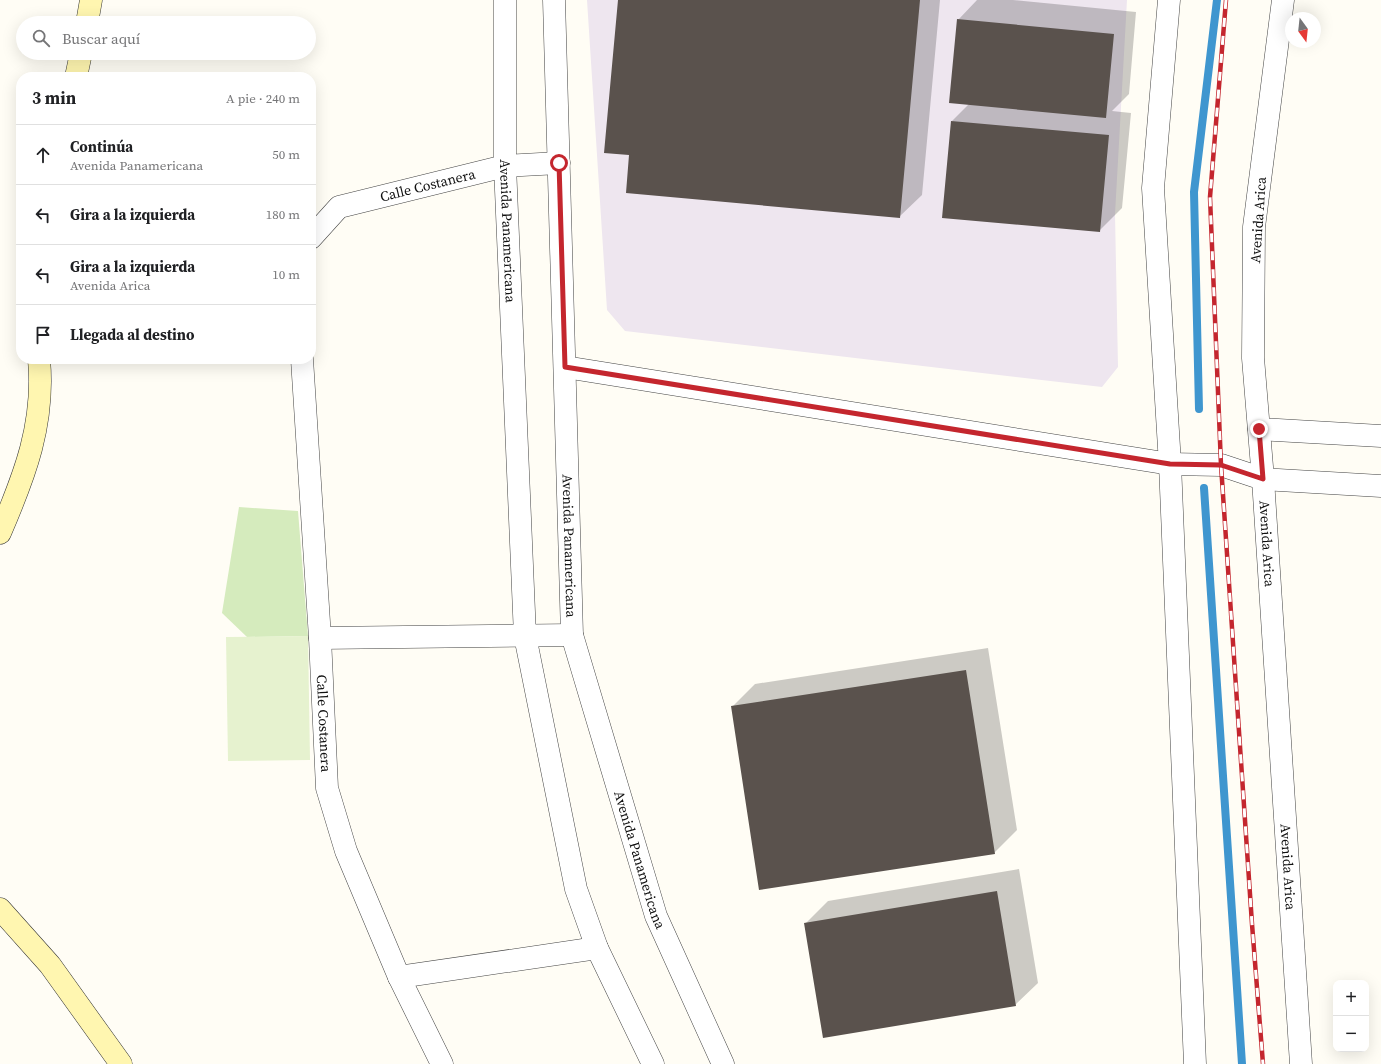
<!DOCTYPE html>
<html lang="es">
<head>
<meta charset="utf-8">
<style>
	body { margin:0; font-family:"Source Serif 4",serif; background:#f2f2f2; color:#202124 }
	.controls { position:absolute; right:12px; bottom:12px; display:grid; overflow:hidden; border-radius:8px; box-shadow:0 4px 16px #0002 }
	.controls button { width:36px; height:36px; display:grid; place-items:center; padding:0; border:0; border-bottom:1px solid #e0e0e0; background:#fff; color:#202124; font:20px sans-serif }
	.compass { position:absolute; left:1285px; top:12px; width:36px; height:36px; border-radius:50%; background:#fff; box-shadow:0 4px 16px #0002; rotate:165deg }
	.stop { position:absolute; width:12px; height:12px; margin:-9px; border:3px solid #c4262e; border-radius:50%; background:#fff }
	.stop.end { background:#c4262e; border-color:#fff; box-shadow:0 1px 4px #0008 }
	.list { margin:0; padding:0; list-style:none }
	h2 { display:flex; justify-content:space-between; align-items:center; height:52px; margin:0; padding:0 16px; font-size:17px }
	h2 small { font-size:13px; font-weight:400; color:#757577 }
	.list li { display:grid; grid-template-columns:26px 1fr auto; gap:12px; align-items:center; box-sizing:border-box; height:60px; padding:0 16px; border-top:1px solid #e0e0e0 }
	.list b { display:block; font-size:15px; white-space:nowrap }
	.list p { margin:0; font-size:13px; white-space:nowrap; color:#757577 }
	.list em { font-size:13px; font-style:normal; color:#757577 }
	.icon { flex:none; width:22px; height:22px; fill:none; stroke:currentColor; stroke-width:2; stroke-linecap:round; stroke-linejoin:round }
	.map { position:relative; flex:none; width:1381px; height:1064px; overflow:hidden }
	.search { position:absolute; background:#fff; box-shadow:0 4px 16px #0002; left:16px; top:16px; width:300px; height:44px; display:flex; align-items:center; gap:10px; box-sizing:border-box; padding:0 14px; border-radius:22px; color:#757577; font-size:15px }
	.panel { position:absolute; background:#fff; box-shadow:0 4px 16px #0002; left:16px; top:72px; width:300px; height:292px; border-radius:16px }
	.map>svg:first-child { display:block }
	.industrial { fill:#eee6ef }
	.green { fill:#d5ebbd }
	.pitch { fill:#e6f2cf }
	.shadow { fill:#0003 }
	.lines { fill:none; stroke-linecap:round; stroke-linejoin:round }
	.stream { stroke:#3f96cf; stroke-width:8 }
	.building { fill:#5a524d }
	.minor-casing { stroke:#444; stroke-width:23 }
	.secondary-casing { stroke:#333; stroke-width:23 }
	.minor { stroke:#fff; stroke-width:22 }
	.secondary { stroke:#fff6b0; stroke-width:22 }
	.rail-casing { stroke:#c4262e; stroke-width:4.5 }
	.rail { stroke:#fff; stroke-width:3; stroke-dasharray:9; stroke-linecap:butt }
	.route { stroke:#c4262e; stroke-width:5 }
	.labels { text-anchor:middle; stroke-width:4; stroke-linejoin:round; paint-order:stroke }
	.street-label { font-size:14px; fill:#111; stroke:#fff }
</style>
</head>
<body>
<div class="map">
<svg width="1381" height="1064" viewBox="0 0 1381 1064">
	<rect width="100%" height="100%" fill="#fffdf5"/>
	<path class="industrial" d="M 587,0 L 1127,0 L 1115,214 L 1118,367 L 1102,387 L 625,331 L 607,310 Z"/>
	<path class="green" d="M 239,507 L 298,511 L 308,636 L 247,637 L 222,613 Z"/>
	<path class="pitch" d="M 308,636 L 310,760 L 228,761 L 226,637 Z"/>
	<path class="shadow" d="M 619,0 L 940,0 L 922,195 L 899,217 L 631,154 Z
		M 977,0 L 1013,0 L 1136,12 L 1129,94 L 1112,111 L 1131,113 L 1122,208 L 1099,231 L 952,121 L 969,104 L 958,20 Z
		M 988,648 L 1017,830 L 994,853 L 732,707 L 755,684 Z
		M 1019,869 L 1038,983 L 1015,1005 L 805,924 L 828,901 Z"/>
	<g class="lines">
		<path class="stream" d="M 1199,409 L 1194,192 L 1217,0
			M 1204,488 L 1242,1064"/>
	</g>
	<path class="building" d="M 618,0 L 920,0 L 900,218 L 626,193 L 629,155 L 604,153 Z
		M 957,19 L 1114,34 L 1106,118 L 949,103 Z
		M 951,121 L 1109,135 L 1100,232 L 942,218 Z
		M 966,670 L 995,854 L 759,890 L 731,706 Z
		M 997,891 L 1016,1006 L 823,1038 L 804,923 Z"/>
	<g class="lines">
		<g class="minor-casing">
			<g id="minor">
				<path id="s1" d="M 505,0 L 505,166 L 525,636 L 576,889 L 597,948 L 653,1064"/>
				<path id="s2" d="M 554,0 L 572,635 L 656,916 L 723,1064"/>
				<path d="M 1169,0 L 1153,188 L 1170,464 L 1195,1064"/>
				<path id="s3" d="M 1283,0 L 1254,227 L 1253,358 L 1263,479 L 1301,1064"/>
				<path id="s4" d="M 311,238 L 339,207 L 505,166 L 559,163"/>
				<path id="s5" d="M 302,359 L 320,638 L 327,788 L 346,851 L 399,977 L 442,1064"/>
				<path d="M 565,367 L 1170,464 L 1221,465 L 1263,479 L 1381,486"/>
				<path d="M 1259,429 L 1381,436"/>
				<path d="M 320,638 L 572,635"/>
				<path d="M 399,977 L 597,948"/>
			</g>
		</g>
		<g class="secondary-casing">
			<path id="secondary" d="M 87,23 L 91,0
				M 76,77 L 81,53
				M 0,533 C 25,475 45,423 39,359
				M 0,909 L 50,965 L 121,1064"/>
		</g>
		<use href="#minor" class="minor"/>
		<use href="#secondary" class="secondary"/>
		<g class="rail-casing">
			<path id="rail" d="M 1226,0 L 1210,197 L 1221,465 L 1252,924 L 1263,1064"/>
		</g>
		<use href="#rail" class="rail"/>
	</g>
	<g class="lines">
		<path class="route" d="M 559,163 L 565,367 L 1170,464 L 1221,465 L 1263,479 L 1259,429"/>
	</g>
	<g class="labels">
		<g class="street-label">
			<text dy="5" stroke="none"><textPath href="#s4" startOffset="133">Calle Costanera</textPath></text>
			<text transform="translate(1258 220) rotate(-86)" y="5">Avenida Arica</text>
			<text dy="5" stroke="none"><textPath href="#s1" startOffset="231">Avenida Panamericana</textPath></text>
			<text dy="5" stroke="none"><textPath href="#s3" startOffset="546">Avenida Arica</textPath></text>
			<text dy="5" stroke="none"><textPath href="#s2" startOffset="546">Avenida Panamericana</textPath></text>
			<text dy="5" stroke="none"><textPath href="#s5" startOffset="365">Calle Costanera</textPath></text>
			<text dy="5" stroke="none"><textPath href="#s2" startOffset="870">Avenida Panamericana</textPath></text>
			<text dy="5" stroke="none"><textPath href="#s3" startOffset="870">Avenida Arica</textPath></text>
		</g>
	</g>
</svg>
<div class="controls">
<button>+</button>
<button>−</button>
</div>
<svg class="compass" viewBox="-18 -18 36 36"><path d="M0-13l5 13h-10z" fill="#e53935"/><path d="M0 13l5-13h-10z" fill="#757577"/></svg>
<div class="stop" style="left:559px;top:163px"></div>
<div class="stop end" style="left:1259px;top:429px"></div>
<div class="search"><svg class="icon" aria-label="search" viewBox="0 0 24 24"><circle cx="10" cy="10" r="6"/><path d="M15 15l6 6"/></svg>Buscar aquí</div>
<section class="panel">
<h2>3 min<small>A pie · 240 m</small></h2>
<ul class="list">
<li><svg class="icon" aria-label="ahead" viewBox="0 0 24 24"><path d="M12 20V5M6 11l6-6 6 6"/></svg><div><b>Continúa</b><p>Avenida Panamericana</p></div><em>50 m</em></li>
<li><svg class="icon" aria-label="left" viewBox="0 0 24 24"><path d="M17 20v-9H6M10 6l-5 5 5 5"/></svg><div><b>Gira a la izquierda</b></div><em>180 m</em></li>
<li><svg class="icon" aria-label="left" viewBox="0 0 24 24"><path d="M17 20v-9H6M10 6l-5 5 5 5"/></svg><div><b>Gira a la izquierda</b><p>Avenida Arica</p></div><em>10 m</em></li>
<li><svg class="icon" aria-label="arrive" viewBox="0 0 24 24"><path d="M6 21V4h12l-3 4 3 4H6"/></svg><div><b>Llegada al destino</b></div></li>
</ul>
</section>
</div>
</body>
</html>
